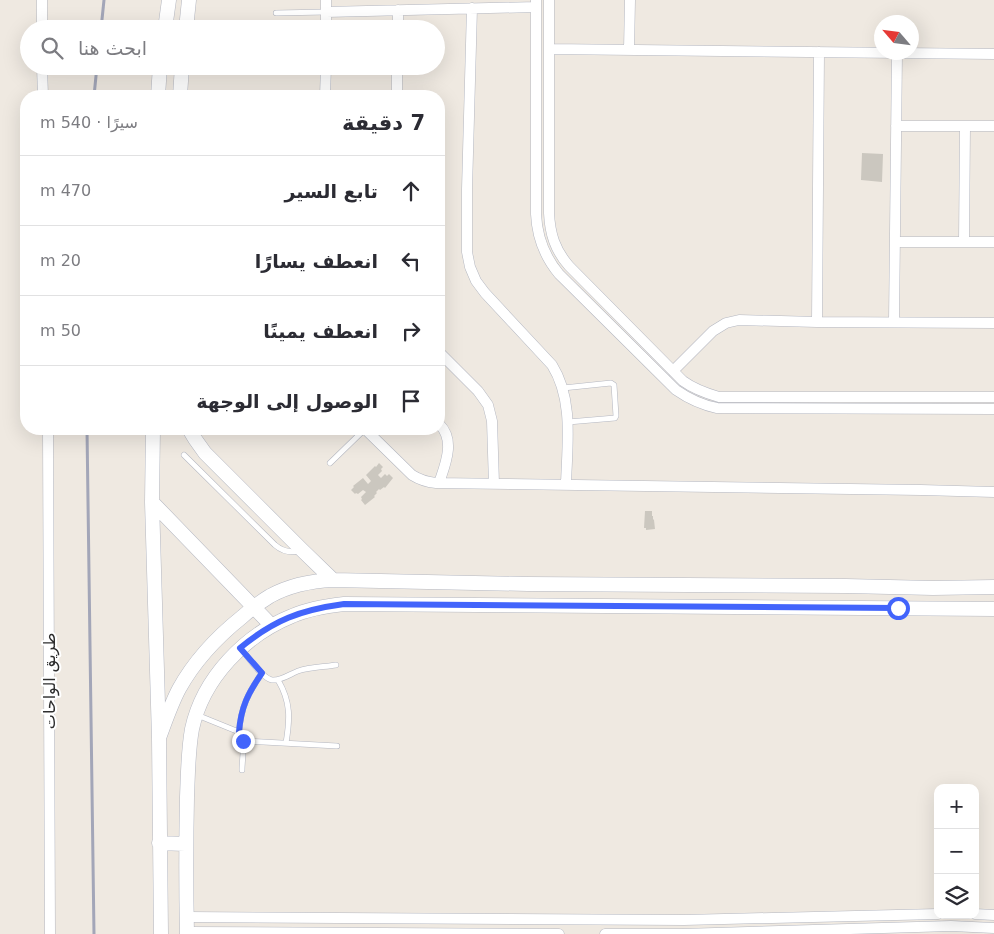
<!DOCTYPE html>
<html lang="ar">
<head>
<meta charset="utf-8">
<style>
	body { margin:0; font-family:"DejaVu Sans",Cairo,sans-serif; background:#f2f2f3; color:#2b2b33; direction:rtl }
	.controls { position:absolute; right:15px; bottom:15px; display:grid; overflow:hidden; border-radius:10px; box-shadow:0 5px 20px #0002 }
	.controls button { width:45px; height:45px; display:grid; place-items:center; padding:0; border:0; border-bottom:1px solid #e1e1e2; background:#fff; color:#2b2b33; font:25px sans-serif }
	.compass { position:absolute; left:874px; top:15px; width:45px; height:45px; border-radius:50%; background:#fff; box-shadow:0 5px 20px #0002; rotate:298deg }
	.stop { position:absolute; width:15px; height:15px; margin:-11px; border:4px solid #4264fb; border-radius:50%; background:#fff }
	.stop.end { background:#4264fb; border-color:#fff; box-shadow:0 1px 5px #0008 }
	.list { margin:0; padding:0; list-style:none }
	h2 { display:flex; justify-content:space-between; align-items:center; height:65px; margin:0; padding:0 20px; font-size:21px }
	h2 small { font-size:16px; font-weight:400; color:#7c7c81 }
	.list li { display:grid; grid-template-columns:32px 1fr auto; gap:15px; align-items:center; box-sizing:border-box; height:70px; padding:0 20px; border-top:1px solid #e1e1e2 }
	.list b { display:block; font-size:19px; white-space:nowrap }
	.list em { font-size:16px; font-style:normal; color:#7c7c81 }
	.icon { flex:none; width:28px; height:28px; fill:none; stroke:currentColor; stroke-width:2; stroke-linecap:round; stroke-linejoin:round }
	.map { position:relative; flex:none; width:994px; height:934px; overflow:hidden; direction:ltr }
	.search { position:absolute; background:#fff; box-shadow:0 5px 20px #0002; left:20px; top:20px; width:425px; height:55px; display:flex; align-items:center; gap:12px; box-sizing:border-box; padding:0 18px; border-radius:28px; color:#7c7c81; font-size:19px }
	.panel { position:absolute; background:#fff; box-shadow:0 5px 20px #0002; left:20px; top:90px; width:425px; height:345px; border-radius:20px; direction:rtl }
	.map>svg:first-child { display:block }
	.building { fill:#cbc7bf }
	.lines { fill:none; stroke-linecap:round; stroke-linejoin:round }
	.lane-casing { stroke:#b4b7c1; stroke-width:6 }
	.street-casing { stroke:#b4b7c1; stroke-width:11 }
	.secondary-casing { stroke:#b4b7c1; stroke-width:15 }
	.lane { stroke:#fff; stroke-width:5 }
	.street { stroke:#fff; stroke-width:10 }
	.secondary { stroke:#fff; stroke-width:14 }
	.rail { stroke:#a3a6b8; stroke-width:3 }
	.route { stroke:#4264fb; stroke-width:6 }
	.labels { text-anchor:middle; stroke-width:4; stroke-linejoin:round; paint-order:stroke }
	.street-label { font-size:16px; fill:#2e2e2e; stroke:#fff }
</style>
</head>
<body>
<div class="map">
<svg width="994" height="934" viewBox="0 0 994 934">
	<rect width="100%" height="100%" fill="#efe9e1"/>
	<path class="building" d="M 862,153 L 883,154 L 882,182 L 861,180 Z
		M 379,463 L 383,467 L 381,469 L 382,471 L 378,475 L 381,478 L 385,474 L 387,476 L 389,474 L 393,478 L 385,488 L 384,487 L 380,490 L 379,489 L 376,492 L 377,493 L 374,496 L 375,497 L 365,505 L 361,500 L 362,499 L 361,497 L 366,492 L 363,490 L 358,494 L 356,493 L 355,494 L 351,490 L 354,487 L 353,486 L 363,478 L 368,484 L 371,481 L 366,475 L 375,466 L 376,467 Z
		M 645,511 L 652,511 L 652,516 L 653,516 L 653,519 L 654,520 L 655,529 L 646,530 L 646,528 L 644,528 Z"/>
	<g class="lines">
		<g class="lane-casing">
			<path id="lane" d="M 276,13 L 326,12
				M 563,388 L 611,383 L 614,385 L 616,416 L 615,418 L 568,422
				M 184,455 L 275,545 C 282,551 290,553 299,551
				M 330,463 L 365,429
				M 242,650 C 249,658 262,678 272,680 C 281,681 290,674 298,671 C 310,667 324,667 336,665
				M 278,680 C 291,702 290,719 286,743
				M 197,715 L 239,732 C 246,742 242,758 242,770
				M 239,732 C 241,707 248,693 262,673
				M 243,741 L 337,746"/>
		</g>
		<g class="street-casing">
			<path id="street" d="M 536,0 L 536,214 C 537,237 544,256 559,274 L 676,390 C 689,399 702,405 717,408 L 994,409
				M 549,0 L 549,213 C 550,234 555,250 569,266 L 683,381 C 694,389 705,393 719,397 L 994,397
				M 472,8 L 467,189 L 467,252 L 470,267 L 476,281 L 485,293 L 552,365 C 574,400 567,445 566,485
				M 326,12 L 536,7
				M 42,29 L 42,0
				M 326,29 L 326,0
				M 398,29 L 398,10
				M 550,49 L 994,54
				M 629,50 L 630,0
				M 42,66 L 43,96
				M 325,96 L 326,66
				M 397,96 L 397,66
				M 896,126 L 994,126
				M 895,242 L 994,242
				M 964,242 L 965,126
				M 817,322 L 819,52
				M 894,322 L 897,53
				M 439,352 L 478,391 L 488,405 L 492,421 L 494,484
				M 673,371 L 713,331 L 726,323 L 739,320 L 817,322 L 994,323
				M 439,424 C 456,440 445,465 439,483
				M 48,429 L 50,934
				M 365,429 L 412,475 C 420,480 426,482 436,483 L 921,490 L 994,492
				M 975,914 L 994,915
				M 187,917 L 684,920 L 938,914
				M 187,932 L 559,934
				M 605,934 L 682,934 L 951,926 L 994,928"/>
		</g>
		<g class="secondary-casing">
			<path id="secondary" d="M 165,29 L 169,0
				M 186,29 L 189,0
				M 158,96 L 160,66
				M 180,96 L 182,66
				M 153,429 L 152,502 L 159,738 L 161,934
				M 189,429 L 195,439 L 205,453 L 302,550 L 333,580
				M 152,502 L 271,625
				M 159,738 C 165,722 171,704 179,689 C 195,660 217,637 242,617 C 251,609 260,602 270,596 C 290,585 311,581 333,580 L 528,584 L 846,586 L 933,588 L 994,587
				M 159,843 L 185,844
				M 187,934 C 186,888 186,843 187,797 C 188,774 188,751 192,729 C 203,678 245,635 292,616 C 308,609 326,606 344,604 L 994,609"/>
		</g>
		<use href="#lane" class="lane"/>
		<use href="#street" class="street"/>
		<use href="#secondary" class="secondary"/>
		<path class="rail" d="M 101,29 L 104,0
			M 94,96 L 97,66
			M 87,429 L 94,934"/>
	</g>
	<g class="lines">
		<path class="route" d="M 243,741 L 241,736 L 239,732 C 241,707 248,693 262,673 L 240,648 C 274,620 300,610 344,604 L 898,608"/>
	</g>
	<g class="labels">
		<g class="street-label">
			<text transform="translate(49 681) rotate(-90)" y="6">طريق الواحات</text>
		</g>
	</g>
</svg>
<div class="controls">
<button>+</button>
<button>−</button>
<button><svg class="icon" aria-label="layers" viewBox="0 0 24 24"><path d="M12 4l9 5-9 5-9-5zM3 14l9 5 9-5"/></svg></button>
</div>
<svg class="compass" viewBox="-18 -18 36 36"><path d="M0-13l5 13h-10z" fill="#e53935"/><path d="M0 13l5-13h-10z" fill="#7c7c81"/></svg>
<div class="stop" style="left:898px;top:608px"></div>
<div class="stop end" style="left:243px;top:741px"></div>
<div class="search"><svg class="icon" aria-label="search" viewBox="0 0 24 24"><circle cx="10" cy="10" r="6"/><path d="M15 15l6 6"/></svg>ابحث هنا</div>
<section class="panel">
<h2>7 دقيقة<small>سيرًا · 540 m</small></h2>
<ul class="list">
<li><svg class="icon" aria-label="ahead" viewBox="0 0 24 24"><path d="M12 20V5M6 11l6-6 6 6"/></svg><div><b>تابع السير</b></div><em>470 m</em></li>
<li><svg class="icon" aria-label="left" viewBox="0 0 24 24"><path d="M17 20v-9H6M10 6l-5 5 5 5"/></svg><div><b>انعطف يسارًا</b></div><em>20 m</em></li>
<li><svg class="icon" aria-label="right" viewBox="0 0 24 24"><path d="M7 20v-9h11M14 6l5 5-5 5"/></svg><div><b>انعطف يمينًا</b></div><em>50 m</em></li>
<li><svg class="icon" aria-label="arrive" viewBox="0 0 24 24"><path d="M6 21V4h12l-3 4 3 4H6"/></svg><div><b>الوصول إلى الوجهة</b></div></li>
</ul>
</section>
</div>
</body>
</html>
